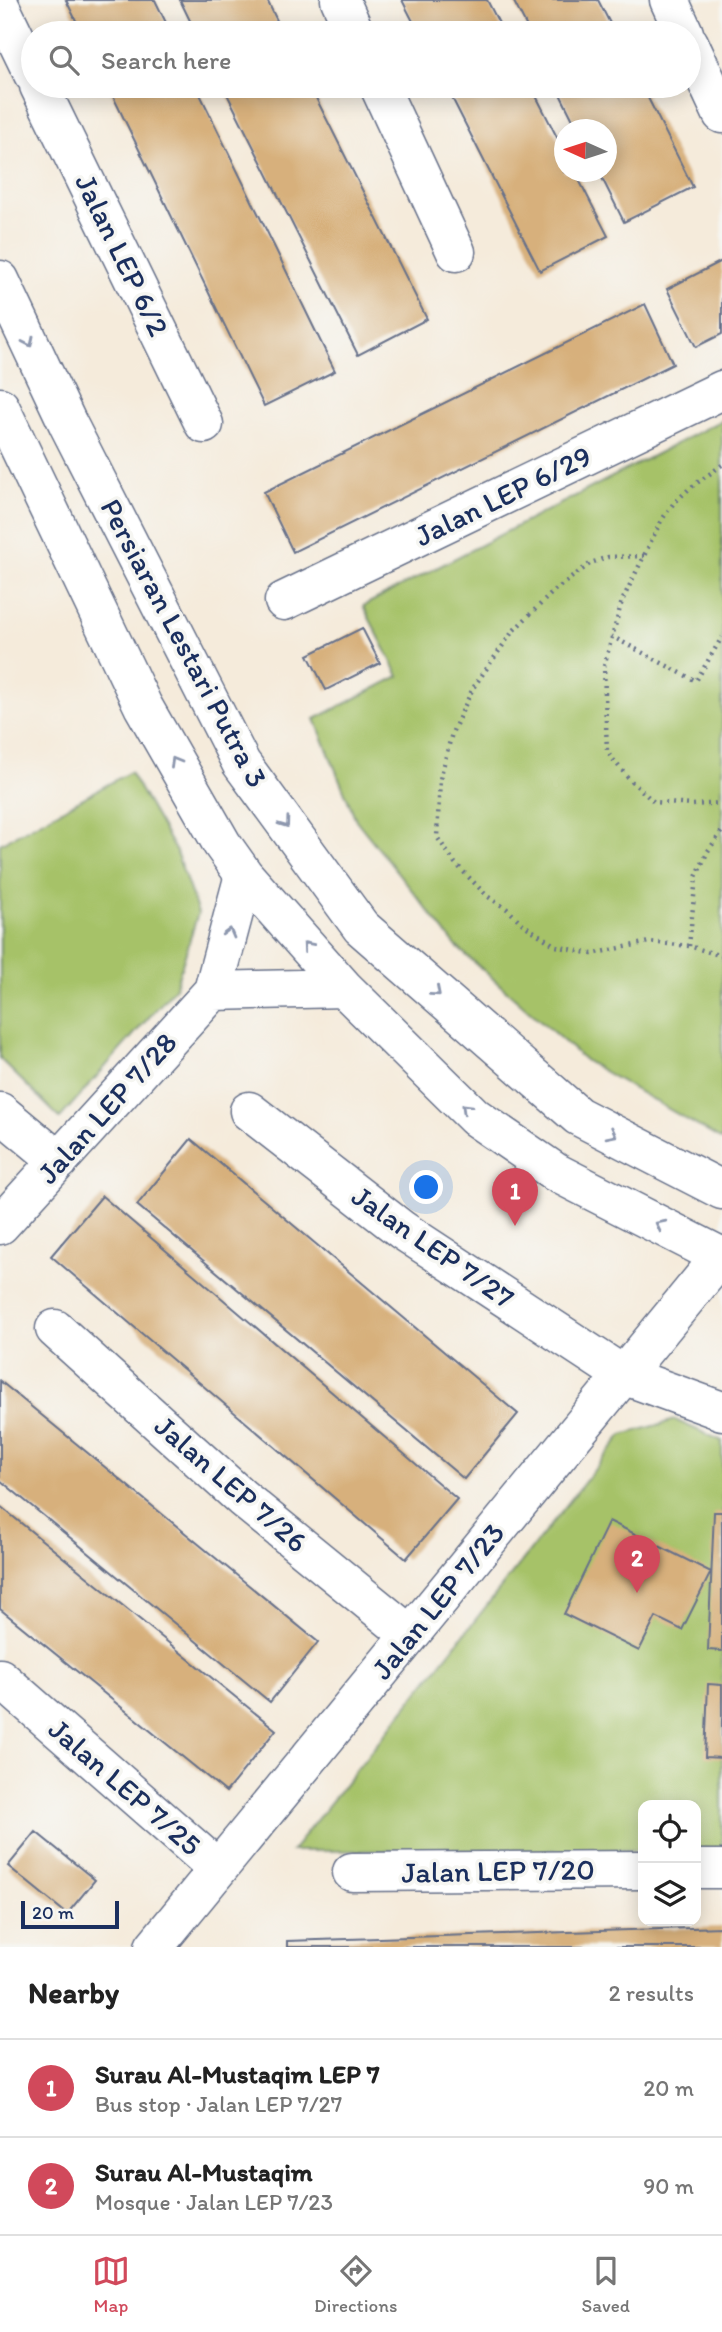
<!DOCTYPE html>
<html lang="en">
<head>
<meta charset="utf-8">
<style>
	body { margin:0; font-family:Itim,sans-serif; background:#f2f2f2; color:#222 }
	.controls { position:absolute; right:21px; bottom:21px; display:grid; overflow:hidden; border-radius:14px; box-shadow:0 4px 18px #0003 }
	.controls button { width:63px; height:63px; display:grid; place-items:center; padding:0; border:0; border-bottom:2px solid #e0e0e0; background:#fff; color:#222; font:35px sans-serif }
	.compass { position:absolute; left:554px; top:119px; width:63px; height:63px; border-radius:50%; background:#fff; box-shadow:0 4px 18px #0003; rotate:273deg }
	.scale { position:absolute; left:21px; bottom:18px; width:98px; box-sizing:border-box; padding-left:7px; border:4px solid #1b2f5e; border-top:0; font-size:19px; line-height:24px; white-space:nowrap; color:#1b2f5e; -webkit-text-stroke:5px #f6f6f2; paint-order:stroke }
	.you { position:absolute; left:427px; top:1188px; width:24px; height:24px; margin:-18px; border:5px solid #fff; border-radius:50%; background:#1a73e8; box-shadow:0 0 0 10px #1a73e833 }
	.badge { display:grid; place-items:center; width:46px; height:46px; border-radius:50%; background:#d1495b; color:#fff; font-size:23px; font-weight:700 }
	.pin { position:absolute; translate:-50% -58px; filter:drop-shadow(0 2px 4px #0008) }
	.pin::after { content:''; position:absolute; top:37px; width:24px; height:21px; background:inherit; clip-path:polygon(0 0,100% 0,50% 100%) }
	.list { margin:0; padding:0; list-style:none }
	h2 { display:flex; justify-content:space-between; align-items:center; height:91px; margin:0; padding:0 28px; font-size:30px }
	h2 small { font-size:23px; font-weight:400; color:#767676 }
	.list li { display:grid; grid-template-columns:46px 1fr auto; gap:21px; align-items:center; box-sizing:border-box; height:98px; padding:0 28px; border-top:2px solid #e0e0e0 }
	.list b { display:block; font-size:26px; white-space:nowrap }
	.list p { margin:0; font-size:23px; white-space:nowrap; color:#767676 }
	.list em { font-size:23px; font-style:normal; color:#767676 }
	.icon { flex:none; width:38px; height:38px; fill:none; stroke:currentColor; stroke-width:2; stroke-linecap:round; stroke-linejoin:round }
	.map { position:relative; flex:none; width:722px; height:1947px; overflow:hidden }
	.search { position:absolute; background:#fff; box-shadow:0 4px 18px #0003; left:21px; right:21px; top:21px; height:77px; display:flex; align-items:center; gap:18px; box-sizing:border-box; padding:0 24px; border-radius:38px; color:#767676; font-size:26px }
	.sheet { height:287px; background:#fff }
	nav { display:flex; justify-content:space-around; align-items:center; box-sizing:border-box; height:98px; border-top:2px solid #e0e0e0; background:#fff; font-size:19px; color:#767676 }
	nav a { display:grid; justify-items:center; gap:4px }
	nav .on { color:#d1495b }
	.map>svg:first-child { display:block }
	.green { fill:#a6c268; stroke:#607863; stroke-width:2 }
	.building { fill:#d7b07c }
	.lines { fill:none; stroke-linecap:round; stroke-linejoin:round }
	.minor-casing { stroke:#67718a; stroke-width:41 }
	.path { stroke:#67718a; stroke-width:4.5; stroke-dasharray:2 5; stroke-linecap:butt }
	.minor { stroke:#fff; stroke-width:38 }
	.oneway { stroke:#8d97ae }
	.labels { text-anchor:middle; stroke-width:7; stroke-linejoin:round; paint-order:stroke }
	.street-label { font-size:30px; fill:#1b2f5e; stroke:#f6f6f2 }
</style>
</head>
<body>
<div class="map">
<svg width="722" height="1947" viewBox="0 0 722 1947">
	<rect width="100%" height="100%" fill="#f6f6f2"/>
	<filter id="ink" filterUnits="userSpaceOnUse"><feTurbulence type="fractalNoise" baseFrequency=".0143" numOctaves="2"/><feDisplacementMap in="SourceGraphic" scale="14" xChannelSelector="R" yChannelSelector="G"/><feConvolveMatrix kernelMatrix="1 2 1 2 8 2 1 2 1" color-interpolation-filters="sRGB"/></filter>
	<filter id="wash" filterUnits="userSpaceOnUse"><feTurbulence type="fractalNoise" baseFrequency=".00686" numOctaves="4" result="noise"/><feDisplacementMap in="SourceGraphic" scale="28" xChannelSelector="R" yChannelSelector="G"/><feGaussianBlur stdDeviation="1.57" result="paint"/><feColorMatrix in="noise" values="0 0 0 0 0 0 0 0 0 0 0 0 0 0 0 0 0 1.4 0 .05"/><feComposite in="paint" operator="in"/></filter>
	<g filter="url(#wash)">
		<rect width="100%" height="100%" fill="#f5ebdb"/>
		<path class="green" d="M 722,420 L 722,1140 L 586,1061 L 457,947 L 356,820 L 315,719 L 399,676 L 363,606 Z
			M 130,772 L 176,852 L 198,913 L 175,988 L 60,1118 L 0,1059 L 0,844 Z
			M 675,1420 L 722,1441 L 722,1849 L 696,1849 L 696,1805 L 643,1805 L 643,1850 L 292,1851 L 622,1435 Z"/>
		<g id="blocks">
			<path class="building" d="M 66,0 L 155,0 L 171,33 L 82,33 Z
				M 180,0 L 267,0 L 283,33 L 196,33 Z
				M 402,0 L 487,0 L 504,33 L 419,33 Z
				M 513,0 L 598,0 L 615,33 L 530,33 Z
				M 108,86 L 196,86 L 335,371 L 264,406 Z
				M 223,86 L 310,86 L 427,319 L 358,355 Z
				M 446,86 L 531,86 L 564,151 L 564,172 L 575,172 L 608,236 L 540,271 Z
				M 556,86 L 642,86 L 693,187 L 624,222 L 599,172 L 606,172 L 606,130 L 578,130 Z
				M 722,261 L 722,334 L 696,347 L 667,289 Z
				M 645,304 L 673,364 L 293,552 L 264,492 Z
				M 362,628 L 380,663 L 326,690 L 308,655 Z
				M 191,1139 L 518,1414 L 464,1479 L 137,1205 Z
				M 102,1196 L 457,1499 L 406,1559 L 51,1256 Z
				M 0,1381 L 318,1642 L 270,1702 L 0,1480 Z
				M 0,1506 L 276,1730 L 226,1792 L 0,1609 Z
				M 714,1512 L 722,1512 L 722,1651 L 708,1650 Z
				M 609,1521 L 711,1572 L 682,1630 L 656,1617 L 639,1651 L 564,1614 Z
				M 708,1684 L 722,1685 L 722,1758 L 705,1757 Z
				M 36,1832 L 95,1880 L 67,1914 L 8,1866 Z
				M 722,1927 L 722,1947 L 287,1947 L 287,1941 Z"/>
		</g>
	</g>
	<g filter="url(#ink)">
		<use href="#blocks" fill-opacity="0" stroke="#67718a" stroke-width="2"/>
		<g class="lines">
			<g class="minor-casing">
				<path id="minor" d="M 340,0 L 355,33
					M 669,0 L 684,33
					M 0,6 L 33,74
					M 689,43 L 722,114
					M 39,86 L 204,424
					M 379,86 L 456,252
					M 0,280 L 68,424 L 241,763 L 361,927 L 578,1116 L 722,1190
					M 0,407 L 143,706 L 222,844 L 244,875 L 344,988 L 475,1117 L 555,1172 L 722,1257
					M 284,601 L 722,390
					M 213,991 L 344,988
					M 249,1111 L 402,1230 L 623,1375 L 722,1411
					M 0,1112 L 59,1161
					M 0,1225 L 213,991 L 244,875
					M 55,1329 L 242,1498 L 410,1635
					M 0,1678 L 218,1869
					M 696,1869 L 722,1869
					M 352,1872 L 643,1870
					M 154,1947 L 722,1255"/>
			</g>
			<path class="path" d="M 722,465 L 690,488 L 673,504 L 661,521 L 622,601 L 604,666 L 607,752 L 629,779 L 654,802 L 693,805 L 722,803
				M 644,556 L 608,557 L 591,563 L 555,590 L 513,631 L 473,688 L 452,733 L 440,779 L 437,837 L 455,863 L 487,896 L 507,909 L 524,925 L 556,946 L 592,954 L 649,942 L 689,946 L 722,956
				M 611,636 L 696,681 L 722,637
				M 689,946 L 696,877 L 708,851 L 722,831"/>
			<use href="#minor" class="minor"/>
		</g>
		<defs><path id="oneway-chevron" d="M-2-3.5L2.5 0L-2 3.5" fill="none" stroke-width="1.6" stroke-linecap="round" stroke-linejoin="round" transform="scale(1.75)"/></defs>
		<g class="oneway">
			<use href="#oneway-chevron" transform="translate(29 342) rotate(65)"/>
			<use href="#oneway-chevron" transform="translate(175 762) rotate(-120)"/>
			<use href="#oneway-chevron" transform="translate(285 823) rotate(54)"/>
			<use href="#oneway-chevron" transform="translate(229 933) rotate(-75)"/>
			<use href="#oneway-chevron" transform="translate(307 946) rotate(-131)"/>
			<use href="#oneway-chevron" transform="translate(436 992) rotate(41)"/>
			<use href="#oneway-chevron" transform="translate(466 1108) rotate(-136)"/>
			<use href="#oneway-chevron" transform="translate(612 1134) rotate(27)"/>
			<use href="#oneway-chevron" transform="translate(660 1225) rotate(-153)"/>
		</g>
	</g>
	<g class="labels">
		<g class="street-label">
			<text transform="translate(122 255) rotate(64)" y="10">Jalan LEP 6/2</text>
			<text transform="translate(503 496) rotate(-26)" y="10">Jalan LEP 6/29</text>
			<text transform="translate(184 643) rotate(62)" y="10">Persiaran Lestari Putra 3</text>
			<text transform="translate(107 1108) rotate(-48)" y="10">Jalan LEP 7/28</text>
			<text transform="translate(433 1247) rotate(35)" y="10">Jalan LEP 7/27</text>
			<text transform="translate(231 1484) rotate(41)" y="10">Jalan LEP 7/26</text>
			<text transform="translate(438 1601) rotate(-51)" y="10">Jalan LEP 7/23</text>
			<text transform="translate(125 1787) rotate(41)" y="10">Jalan LEP 7/25</text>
			<text transform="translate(498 1871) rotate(-1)" y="10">Jalan LEP 7/20</text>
		</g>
	</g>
</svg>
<div class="controls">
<button><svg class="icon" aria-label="locate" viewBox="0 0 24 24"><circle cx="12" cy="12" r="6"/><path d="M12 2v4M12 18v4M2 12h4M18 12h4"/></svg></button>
<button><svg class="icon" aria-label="layers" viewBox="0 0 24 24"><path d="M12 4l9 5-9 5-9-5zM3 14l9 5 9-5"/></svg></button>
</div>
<svg class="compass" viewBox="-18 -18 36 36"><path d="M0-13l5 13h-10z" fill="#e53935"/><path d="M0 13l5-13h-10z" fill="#767676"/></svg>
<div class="scale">20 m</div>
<div class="you"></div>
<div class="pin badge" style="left:515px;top:1226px">1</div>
<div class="pin badge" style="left:637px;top:1593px">2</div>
<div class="search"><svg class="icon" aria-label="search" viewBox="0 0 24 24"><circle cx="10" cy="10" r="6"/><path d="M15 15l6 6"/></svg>Search here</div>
</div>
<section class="sheet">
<h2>Nearby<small>2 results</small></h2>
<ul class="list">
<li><span class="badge">1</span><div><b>Surau Al-Mustaqim LEP 7</b><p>Bus stop · Jalan LEP 7/27</p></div><em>20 m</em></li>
<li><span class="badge">2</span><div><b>Surau Al-Mustaqim</b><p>Mosque · Jalan LEP 7/23</p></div><em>90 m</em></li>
</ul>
</section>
<nav>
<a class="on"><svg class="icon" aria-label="map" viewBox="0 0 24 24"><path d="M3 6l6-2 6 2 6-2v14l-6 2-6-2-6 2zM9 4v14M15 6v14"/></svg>Map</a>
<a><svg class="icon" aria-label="directions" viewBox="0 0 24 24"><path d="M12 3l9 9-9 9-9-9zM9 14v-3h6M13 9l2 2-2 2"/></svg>Directions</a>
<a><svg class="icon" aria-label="saved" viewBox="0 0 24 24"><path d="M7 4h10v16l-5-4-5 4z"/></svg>Saved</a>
</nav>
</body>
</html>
